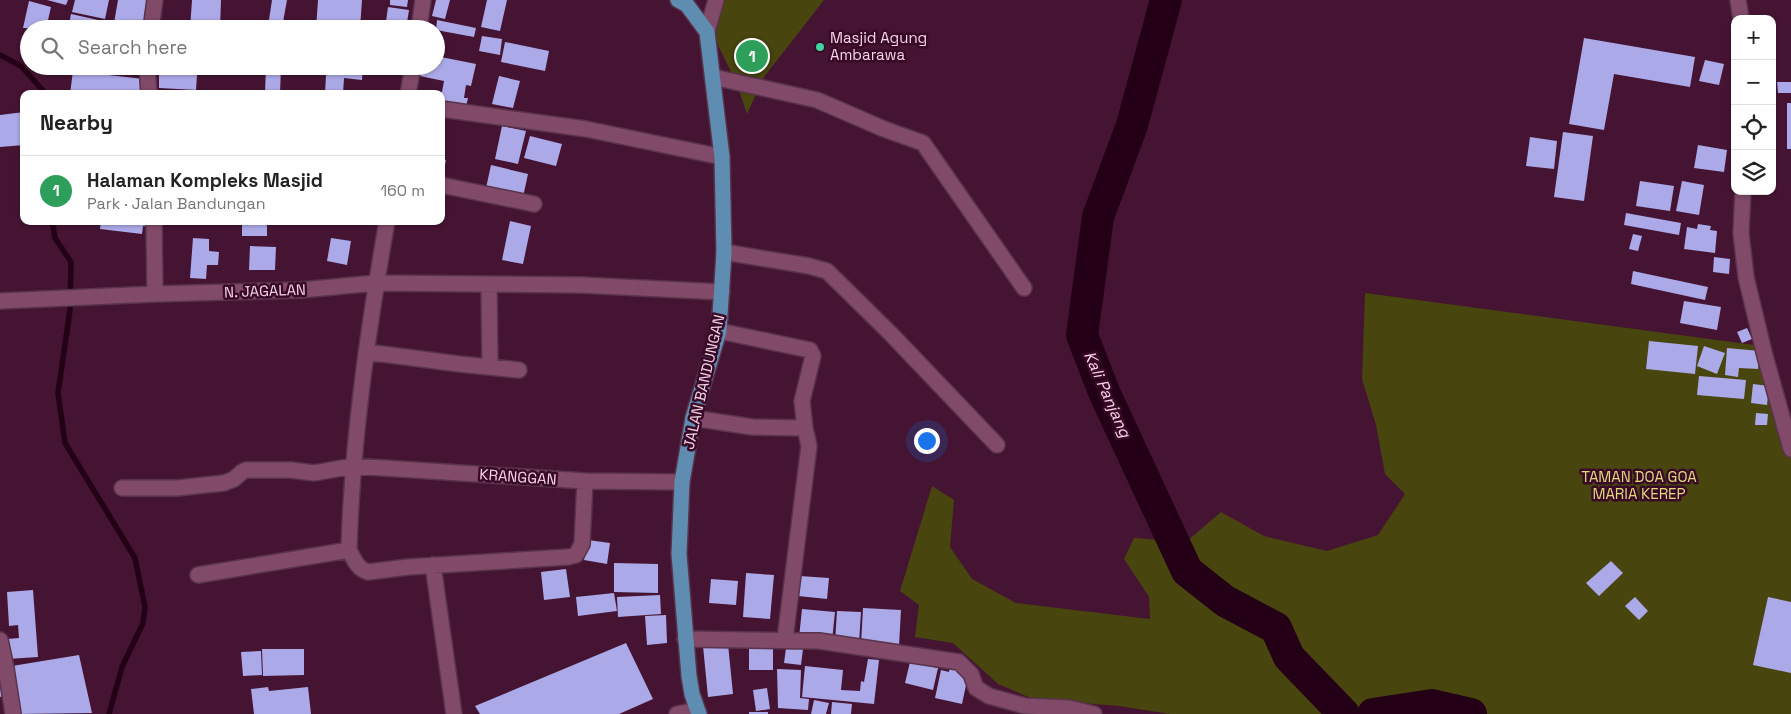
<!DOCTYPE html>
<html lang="en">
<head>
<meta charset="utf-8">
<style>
	body { margin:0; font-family:"Space Grotesk",sans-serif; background:#f6f6f6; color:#222 }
	.controls { position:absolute; right:15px; top:15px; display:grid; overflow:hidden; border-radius:10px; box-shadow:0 1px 4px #0004 }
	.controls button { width:45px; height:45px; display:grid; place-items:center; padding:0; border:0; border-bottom:1px solid #e0e0e0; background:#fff; color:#222; font:25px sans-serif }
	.you { position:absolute; left:926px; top:440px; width:18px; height:18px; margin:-12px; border:4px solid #fff; border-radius:50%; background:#1a73e8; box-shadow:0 0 0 8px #1a73e833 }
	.badge { display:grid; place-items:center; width:32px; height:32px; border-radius:50%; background:#30725c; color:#fff; font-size:16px; font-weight:700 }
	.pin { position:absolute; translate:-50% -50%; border:2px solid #fff; box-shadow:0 1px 5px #0006 }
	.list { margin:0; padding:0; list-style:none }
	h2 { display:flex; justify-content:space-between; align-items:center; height:65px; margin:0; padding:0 20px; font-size:21px }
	h2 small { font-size:16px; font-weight:400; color:#767676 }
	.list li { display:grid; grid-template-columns:32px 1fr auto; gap:15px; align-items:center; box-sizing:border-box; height:70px; padding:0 20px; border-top:1px solid #e0e0e0 }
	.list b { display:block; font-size:19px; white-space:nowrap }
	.list p { margin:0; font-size:16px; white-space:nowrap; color:#767676 }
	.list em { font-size:16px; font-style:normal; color:#767676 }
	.icon { flex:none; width:28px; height:28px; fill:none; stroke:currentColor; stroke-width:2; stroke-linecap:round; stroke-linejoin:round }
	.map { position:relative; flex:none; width:1791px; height:714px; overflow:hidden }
	.search { position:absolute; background:#fff; box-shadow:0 1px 4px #0004; left:20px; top:20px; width:425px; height:55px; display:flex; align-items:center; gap:12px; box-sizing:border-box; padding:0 18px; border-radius:28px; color:#767676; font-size:19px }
	.panel { position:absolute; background:#fff; box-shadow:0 1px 4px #0004; left:20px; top:90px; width:425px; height:135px; border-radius:10px }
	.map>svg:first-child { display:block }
	.green { fill:#48450f }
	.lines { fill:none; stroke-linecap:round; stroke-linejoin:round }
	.stream { stroke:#230016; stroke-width:5.5 }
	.river { stroke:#230016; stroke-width:32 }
	.building { fill:#aca9e8 }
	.minor-casing { stroke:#59334a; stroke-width:18 }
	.major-casing { stroke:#59334a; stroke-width:18 }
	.minor { stroke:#804a68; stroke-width:15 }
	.major { stroke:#5e8db1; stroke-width:15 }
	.poi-dot { fill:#40d4a2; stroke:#390928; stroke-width:2 }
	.labels { text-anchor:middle; stroke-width:5; stroke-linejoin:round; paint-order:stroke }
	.poi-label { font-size:15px; fill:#f5d4e5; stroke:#390928; text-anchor:start }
	.street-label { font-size:15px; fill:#f5d4e5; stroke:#390928 }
	.park-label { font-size:15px; fill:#e0da7a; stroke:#390928 }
	.water-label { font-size:16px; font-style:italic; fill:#fbd6e9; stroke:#390928 }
</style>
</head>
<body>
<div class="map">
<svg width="1791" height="714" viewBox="0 0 1791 714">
	<rect width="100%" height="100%" fill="#441432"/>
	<path class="green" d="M 722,0 L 824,0 L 764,77 L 747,114 L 736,82 L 713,35 Z
		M 1365,293 L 1762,346 L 1789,413 L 1791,422 L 1791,714 L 1170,714 L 1119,706 L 1033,699 L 998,684 L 953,643 L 915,637 L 919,605 L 900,591 L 932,486 L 954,500 L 950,547 L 972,579 L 1016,603 L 1150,619 L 1149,597 L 1124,559 L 1134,538 L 1186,542 L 1221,512 L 1264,536 L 1327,551 L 1378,535 L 1405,494 L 1385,474 L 1376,425 L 1362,379 Z"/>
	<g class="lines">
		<path class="stream" d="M 0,55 L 21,66 L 46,94
			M 52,221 L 55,238 L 71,262 L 70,310 L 58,393 L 65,443 L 135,558 L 145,607 L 143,623 L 122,667 L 109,714"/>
		<path class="river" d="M 1166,0 L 1132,125 L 1098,217 L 1082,335 L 1104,392 L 1187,571 L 1225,601 L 1276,628 L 1289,657 L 1344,714
			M 1373,714 L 1432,705 L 1471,714"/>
	</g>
	<path class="building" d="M 47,0 L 68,0 L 66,5 Z
		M 75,0 L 109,0 L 105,19 L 72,12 Z
		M 118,0 L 148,0 L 142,29 L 113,29 Z
		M 192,0 L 221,0 L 220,29 L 190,29 Z
		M 272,0 L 287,0 L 283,22 L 269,20 Z
		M 318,0 L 362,0 L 360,29 L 316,29 Z
		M 390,0 L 408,0 L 407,7 L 390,5 Z
		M 436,0 L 450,0 L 445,19 L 432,16 Z
		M 487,0 L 507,0 L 500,31 L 481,27 Z
		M 29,1 L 51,7 L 46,29 L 23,28 Z
		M 388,7 L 409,10 L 406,29 L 385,29 Z
		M 71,14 L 98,20 L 97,29 L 68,29 Z
		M 437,20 L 476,28 L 474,37 L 436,30 Z
		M 482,36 L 502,39 L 500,55 L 479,51 Z
		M 1584,38 L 1695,57 L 1690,87 L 1614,74 L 1604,130 L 1569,124 Z
		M 505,42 L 549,51 L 545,71 L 501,62 Z
		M 436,56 L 476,64 L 471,86 L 466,85 L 464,98 L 468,98 L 465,111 L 441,106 L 441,94 L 437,94 L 437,91 L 442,92 L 444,81 L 420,76 L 422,66 L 436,66 Z
		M 1705,60 L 1724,64 L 1719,85 L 1699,81 Z
		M 107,66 L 139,66 L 137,74 Z
		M 266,66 L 281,66 L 280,94 L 265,94 Z
		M 316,66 L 363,66 L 362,80 L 344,78 L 343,94 L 325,94 L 326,75 L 316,75 Z
		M 73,71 L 144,79 L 142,94 L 70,94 Z
		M 159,73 L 197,75 L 196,90 L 159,88 Z
		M 499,76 L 520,81 L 513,108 L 492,104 Z
		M 1777,82 L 1791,82 L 1791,93 L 1778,93 Z
		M 1787,103 L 1791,103 L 1791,149 L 1787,149 Z
		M 24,112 L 24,145 L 0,147 L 0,115 Z
		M 502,126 L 526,131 L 518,164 L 495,159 Z
		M 1563,132 L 1593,136 L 1584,201 L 1554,197 Z
		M 530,136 L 562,144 L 556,166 L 524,158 Z
		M 1530,137 L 1557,141 L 1554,169 L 1526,166 Z
		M 1698,145 L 1727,150 L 1724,172 L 1694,168 Z
		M 441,159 L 446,160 L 442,179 L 441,179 Z
		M 491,165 L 528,174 L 523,197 L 486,188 Z
		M 1640,181 L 1674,186 L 1670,211 L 1636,206 Z
		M 1682,181 L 1704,185 L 1699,215 L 1676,211 Z
		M 441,188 L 446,189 L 442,208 L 441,208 Z
		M 1626,213 L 1681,223 L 1679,235 L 1624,225 Z
		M 101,221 L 150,221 L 150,227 L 143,226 L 142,234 L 100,229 Z
		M 242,221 L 267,221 L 267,236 L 242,236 Z
		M 510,221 L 531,226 L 523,264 L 502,260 Z
		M 1698,224 L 1711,226 L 1710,230 L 1717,231 L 1715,253 L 1684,249 L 1687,227 L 1697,229 Z
		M 1633,234 L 1642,236 L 1638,251 L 1629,249 Z
		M 193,238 L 209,239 L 209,251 L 219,252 L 218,265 L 207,265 L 206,279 L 190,278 Z
		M 331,238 L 351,241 L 347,265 L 327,261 Z
		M 250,246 L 276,247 L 275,270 L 249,270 Z
		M 1714,257 L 1730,259 L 1729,274 L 1713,272 Z
		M 1633,271 L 1708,287 L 1705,300 L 1631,284 Z
		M 1684,301 L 1721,307 L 1717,330 L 1680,323 Z
		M 1747,328 L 1752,339 L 1742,343 L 1737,332 Z
		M 1649,341 L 1698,346 L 1695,374 L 1646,369 Z
		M 1704,346 L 1725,353 L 1717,374 L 1697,366 Z
		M 1727,348 L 1760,351 L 1758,369 L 1739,368 L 1738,377 L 1725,375 Z
		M 1699,376 L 1746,380 L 1744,399 L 1697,395 Z
		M 1753,384 L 1769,386 L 1767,405 L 1751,403 Z
		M 1756,413 L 1768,414 L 1767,425 L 1755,425 Z
		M 588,540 L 610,543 L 607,564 L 584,560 Z
		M 1611,561 L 1623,573 L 1599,596 L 1586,583 Z
		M 614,563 L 658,564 L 658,593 L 614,592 Z
		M 566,569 L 570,597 L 544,600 L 541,572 Z
		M 746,573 L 774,575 L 770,619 L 743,617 Z
		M 800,576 L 829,578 L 827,599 L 798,596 Z
		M 711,579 L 738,581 L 736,605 L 709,603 Z
		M 33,590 L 38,657 L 8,659 L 7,639 L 19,638 L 18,625 L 9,626 L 7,592 Z
		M 614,593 L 617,611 L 578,616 L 576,597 Z
		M 660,595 L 661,614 L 618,617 L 617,597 Z
		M 1635,597 L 1648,611 L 1639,620 L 1625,606 Z
		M 1768,597 L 1791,602 L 1791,673 L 1753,665 Z
		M 863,608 L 901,610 L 899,646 L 861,644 Z
		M 802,609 L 835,612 L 832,641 L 799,638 Z
		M 837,611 L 861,612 L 859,643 L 835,642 Z
		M 666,615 L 667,643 L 647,645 L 645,616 Z
		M 626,643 L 653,699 L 619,714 L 480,714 L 475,706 Z
		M 749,643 L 773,643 L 773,670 L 749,670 Z
		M 728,644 L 733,694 L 708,697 L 703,646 Z
		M 786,648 L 803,649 L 801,665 L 784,663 Z
		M 262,649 L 304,649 L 304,675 L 263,676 Z
		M 261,651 L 262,675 L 243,676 L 241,652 Z
		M 79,655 L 92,713 L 17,714 L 12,666 Z
		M 868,659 L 879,660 L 874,704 L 802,697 L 805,666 L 843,670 L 841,690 L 860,691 L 861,681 L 864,682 Z
		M 910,662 L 938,668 L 933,690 L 905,683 Z
		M 950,666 L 963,669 L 968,676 L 962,704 L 935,698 L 941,670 L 949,672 Z
		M 777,669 L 801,670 L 800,698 L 809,699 L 808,710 L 778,708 Z
		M 0,683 L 3,696 L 0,697 Z
		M 268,687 L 269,691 L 308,687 L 311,714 L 254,714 L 251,689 Z
		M 767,688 L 770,709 L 756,711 L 753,690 Z
		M 814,700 L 829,703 L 826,714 L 811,714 Z
		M 832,702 L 852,704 L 851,714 L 831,714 Z
		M 749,712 L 768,712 L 768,714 L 749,714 Z"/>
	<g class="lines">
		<g class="minor-casing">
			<path id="minor" d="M 1738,0 L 1741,19
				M 151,29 L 155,0
				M 419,29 L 423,0
				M 707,32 L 716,0
				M 147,66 L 149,94
				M 713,77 L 817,100 L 884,129 L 923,143 L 1024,288
				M 408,94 L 413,66
				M 441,109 L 586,129 L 722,157
				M 441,185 L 534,204
				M 1743,191 L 1741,233 L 1746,277 L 1765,356 L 1791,449
				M 154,221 L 155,294
				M 724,252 L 809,266 L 827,271 L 891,334 L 997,445
				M 489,285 L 490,367
				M 0,301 L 155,294 L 301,290 L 376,283 L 581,285 L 722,292
				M 719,331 L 810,350 L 813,356 L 802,401 L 805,428 L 809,446 L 785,639
				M 367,352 L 459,364 L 519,370
				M 693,418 L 752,427 L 805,428
				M 122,488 L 177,488 L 224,483 L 234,479 L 242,472 L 246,470 L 291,470 L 314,473 L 353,466 L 585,481 L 682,482
				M 349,550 C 354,559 357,569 368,572 L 408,567 L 568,557 L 576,555 L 582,544 L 585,481
				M 433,565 L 454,714
				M 198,575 L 349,550 C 352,440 368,330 387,221
				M 685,639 L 819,641 L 959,662 L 971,674 L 976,688 L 989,696 L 1025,706 L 1069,708 L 1094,714
				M 0,640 L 6,668 L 13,714
				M 677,714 L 697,710"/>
		</g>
		<g class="major-casing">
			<path id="major" d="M 678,0 L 687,5 L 707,32 L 722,157 L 724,252 L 719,331 L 693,418 L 682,482 L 679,554 L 689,676 L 692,694 L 699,714"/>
		</g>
		<use href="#minor" class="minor"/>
		<use href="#major" class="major"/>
	</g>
	<circle class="poi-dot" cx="820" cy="47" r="5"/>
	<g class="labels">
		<g class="poi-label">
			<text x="830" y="43">Masjid Agung<tspan x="830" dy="17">Ambarawa</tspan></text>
		</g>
		<g class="street-label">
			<text transform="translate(265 291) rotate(-2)" y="5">N. JAGALAN</text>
			<text transform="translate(704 382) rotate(-77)" y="5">JALAN BANDUNGAN</text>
			<text transform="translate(518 477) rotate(4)" y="5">KRANGGAN</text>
		</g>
		<g class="park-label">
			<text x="1639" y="482">TAMAN DOA GOA<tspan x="1639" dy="17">MARIA KEREP</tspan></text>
		</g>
		<g class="water-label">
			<text transform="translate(1108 394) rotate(66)" y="6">Kali Panjang</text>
		</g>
	</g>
</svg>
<div class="controls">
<button>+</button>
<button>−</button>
<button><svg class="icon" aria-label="locate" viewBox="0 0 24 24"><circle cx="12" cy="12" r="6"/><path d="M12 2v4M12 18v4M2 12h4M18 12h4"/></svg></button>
<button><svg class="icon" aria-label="layers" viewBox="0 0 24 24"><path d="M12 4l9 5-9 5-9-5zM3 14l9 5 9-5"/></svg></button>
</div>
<div class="you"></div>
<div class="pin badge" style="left:752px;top:56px;background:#2e9e5b">1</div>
<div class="search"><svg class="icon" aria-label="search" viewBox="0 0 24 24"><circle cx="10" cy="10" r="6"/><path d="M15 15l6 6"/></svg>Search here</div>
<section class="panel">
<h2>Nearby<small></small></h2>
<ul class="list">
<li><span class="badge" style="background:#2e9e5b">1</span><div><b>Halaman Kompleks Masjid</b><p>Park · Jalan Bandungan</p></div><em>160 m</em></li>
</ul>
</section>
</div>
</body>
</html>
